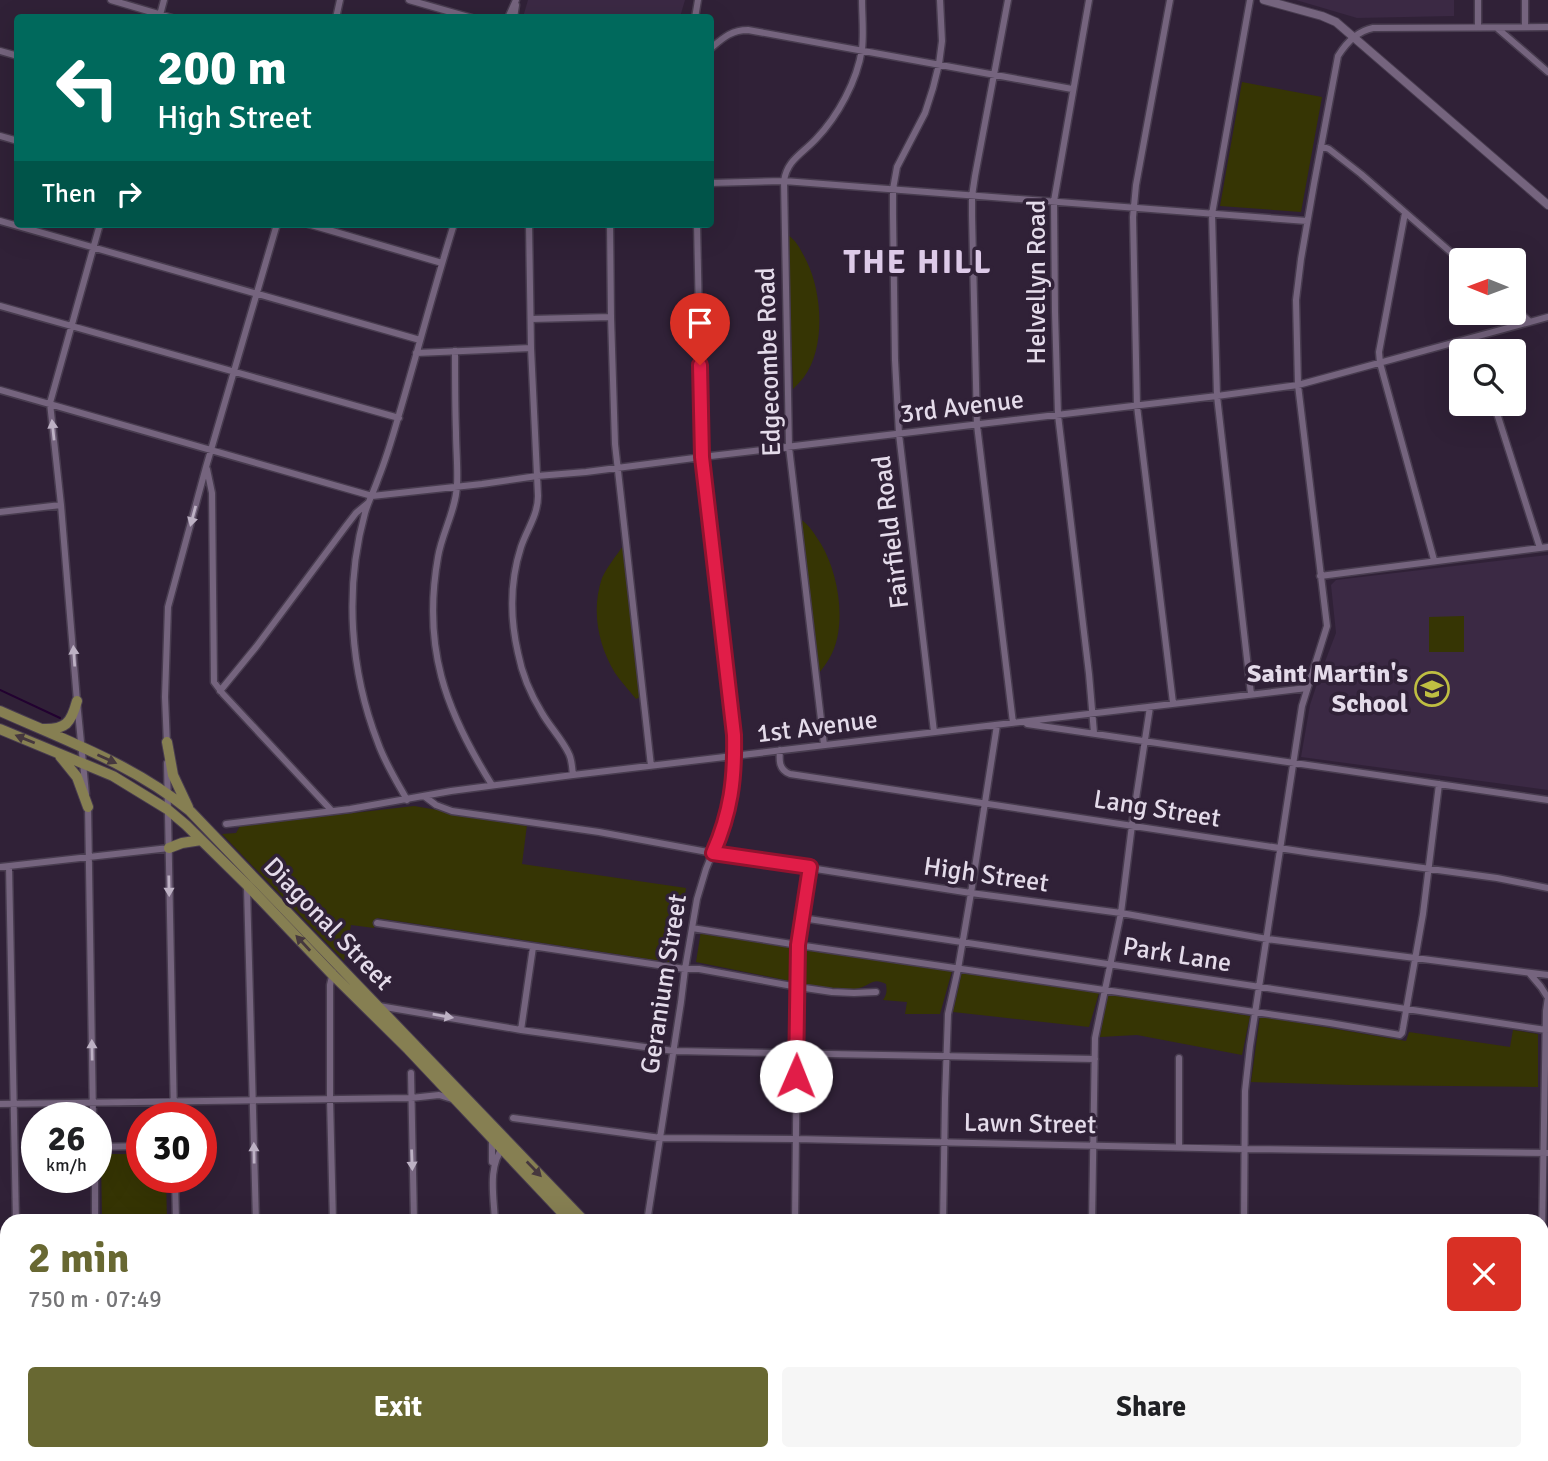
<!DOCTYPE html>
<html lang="en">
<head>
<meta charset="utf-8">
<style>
	:root { --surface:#fff; --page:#f6f6f6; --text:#202124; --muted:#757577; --accent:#686832 }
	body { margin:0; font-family:Signika,sans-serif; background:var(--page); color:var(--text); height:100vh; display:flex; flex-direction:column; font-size:26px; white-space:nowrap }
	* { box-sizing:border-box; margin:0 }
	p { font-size:23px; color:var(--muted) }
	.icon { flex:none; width:38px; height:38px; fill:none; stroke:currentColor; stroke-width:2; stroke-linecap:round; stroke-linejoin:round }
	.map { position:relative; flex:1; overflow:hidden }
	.details { position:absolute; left:0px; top:1214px; width:1549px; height:247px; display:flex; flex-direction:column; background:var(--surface); border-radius:21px 21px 0 0; box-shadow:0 7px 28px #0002 }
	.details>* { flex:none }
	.top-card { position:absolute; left:14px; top:14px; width:700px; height:214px; border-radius:7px; box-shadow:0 7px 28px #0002; background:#00695c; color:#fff; overflow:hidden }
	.needle { width:46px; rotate:271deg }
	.buttons { position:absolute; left:1449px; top:248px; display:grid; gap:14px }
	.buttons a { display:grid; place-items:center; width:77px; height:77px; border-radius:7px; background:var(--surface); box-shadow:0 7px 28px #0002; font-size:35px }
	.speed { position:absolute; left:21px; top:1102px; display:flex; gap:14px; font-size:35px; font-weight:700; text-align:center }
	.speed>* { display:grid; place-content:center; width:91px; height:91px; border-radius:50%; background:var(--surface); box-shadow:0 7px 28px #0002; line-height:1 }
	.speed small { font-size:18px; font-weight:400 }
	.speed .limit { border:10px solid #d22; background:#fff; color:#111 }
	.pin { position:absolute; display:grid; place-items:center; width:60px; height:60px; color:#fff; margin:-72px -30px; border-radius:50% 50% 50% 0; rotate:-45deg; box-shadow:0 0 7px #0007 }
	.pin .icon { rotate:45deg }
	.me { position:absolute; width:77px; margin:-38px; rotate:1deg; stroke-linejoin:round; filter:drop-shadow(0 0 5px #0008) }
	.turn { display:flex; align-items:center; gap:24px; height:147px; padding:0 28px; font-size:32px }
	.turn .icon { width:91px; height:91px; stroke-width:2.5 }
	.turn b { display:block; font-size:49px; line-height:60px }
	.then { display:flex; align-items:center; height:66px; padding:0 28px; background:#0003; gap:14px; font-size:26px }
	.round { display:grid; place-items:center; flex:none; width:74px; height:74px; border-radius:7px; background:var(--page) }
	.headline { display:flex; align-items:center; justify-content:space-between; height:119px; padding:0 28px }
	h1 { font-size:42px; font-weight:800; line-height:52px; color:var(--accent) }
	.button { display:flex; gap:14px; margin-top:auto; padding:14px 28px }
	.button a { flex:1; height:80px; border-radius:7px; background:var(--accent); color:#fff; font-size:28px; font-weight:800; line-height:80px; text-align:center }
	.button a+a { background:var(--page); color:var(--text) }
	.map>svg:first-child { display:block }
	.built { fill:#3b2944 }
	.green { fill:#363504 }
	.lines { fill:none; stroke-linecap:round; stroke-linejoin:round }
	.stream { stroke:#220130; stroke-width:2 }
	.minor-casing { stroke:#483c4f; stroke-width:9 }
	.tertiary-casing { stroke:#483c4f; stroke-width:10 }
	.secondary-casing { stroke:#483c4f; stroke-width:11 }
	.primary-casing { stroke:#483c4f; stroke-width:12 }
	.minor { stroke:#75647e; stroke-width:6 }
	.tertiary { stroke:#75647e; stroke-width:8 }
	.secondary { stroke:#7d7268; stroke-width:9 }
	.primary { stroke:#867f52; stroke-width:10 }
	.oneway { fill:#bdb1c4 }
	.oneway2 { fill:#46383e }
	.route-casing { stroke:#92132f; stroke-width:18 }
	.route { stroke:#e11d48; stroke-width:12 }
	.labels { text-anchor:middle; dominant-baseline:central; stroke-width:7; stroke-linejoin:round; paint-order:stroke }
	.street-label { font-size:26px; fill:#e4dbea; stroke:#302137 }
	.poi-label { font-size:26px; font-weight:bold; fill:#e4dbea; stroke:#302137; text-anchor:end }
	.district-label { font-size:33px; font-weight:bold; letter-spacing:2px; fill:#ddcae8; stroke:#302137 }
</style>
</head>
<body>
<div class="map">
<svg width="1548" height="1461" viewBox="0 0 1548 1461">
	<rect width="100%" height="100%" fill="#302137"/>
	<path class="built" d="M528 0H685L680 17H523Z
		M1296 0H1454V16L1357 18Z
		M1548 555V790L1301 757 1310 705 1321 672 1336 633 1331 585 1336 580Z"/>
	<path class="green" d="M1242 82 1322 97 1301 212 1220 206Z
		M788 235C797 241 802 252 807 262 822 293 826 347 804 377 801 381 797 385 793 389Z
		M800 519C810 525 815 535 821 544 839 574 848 628 829 659 826 664 823 668 819 673Z
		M623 546 640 697 636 699C629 690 621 682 615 673 598 645 591 610 602 578 607 567 616 556 623 546Z
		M1464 616V652H1429V617Z
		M414 806 527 825 522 864 686 888 675 963 377 918 374 928 351 925 344 961 222 834 236 833 240 826Z
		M701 931 790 947V981L696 962Z
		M802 948 952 971 940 1014H905L907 1002 883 1000C887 994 887 991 886 984 873 977 871 985 859 988 842 993 820 987 802 984Z
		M962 972 1099 993 1089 1027 953 1012Z
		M1108 993 1250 1016 1242 1055 1137 1035 1100 1037Z
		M1260 1016 1406 1041 1409 1032 1510 1047 1513 1030 1538 1034V1087L1350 1085 1251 1082Z
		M101 1154H142V1178H166L167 1221H102Z"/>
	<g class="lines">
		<path class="stream" d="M0 690 60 718"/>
		<g class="minor-casing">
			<path id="minor" d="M111 0 172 18
				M409 0 472 18
				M1008 0 975 176 972 196V216L977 425 1013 723
				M1089 0 1054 201 1055 312 1058 415 1089 674 1094 733
				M1170 0 1136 185 1133 217 1137 406 1173 703
				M1250 0 1212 214 1217 396 1251 694
				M1478 0V27
				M1525 0V27
				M160 15 164 0
				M336 18 340 0
				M508 18 516 0
				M514 18 516 5
				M695 18 698 0
				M1497 28 1548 72
				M710 49C723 38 731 30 748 30L1072 89
				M0 51 18 56
				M0 136 18 141
				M1321 146 1329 149 1361 174 1461 261
				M710 183 784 181 1307 221
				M1405 213 1379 352 1380 363 1434 560
				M0 221 420 340
				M308 224 442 263
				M529 224 531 348 538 496C538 515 527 529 521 547 510 581 510 618 518 653 522 674 531 695 542 713 550 727 562 739 569 754 572 760 572 768 573 775
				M610 224 611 317 615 444 651 766
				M0 306 399 418
				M1514 307 1530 322
				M531 319 611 317
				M1473 338 1477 352
				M455 351C455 378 455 405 456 432 456 449 458 468 457 485 456 510 442 533 438 557 422 647 445 710 492 785
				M416 353 531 348
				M0 390 372 496 482 484 537 476 586 472 702 457 1217 396 1298 385 1548 317
				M1494 404 1540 548
				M207 469 212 493 214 682 223 694 332 811
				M0 512 61 505
				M1320 576 1548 547
				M220 691 256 647 346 526 356 513 368 503
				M1027 724 1548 800
				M934 732 899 434 895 360 893 215V189L897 167 925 113 933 88 939 64 942 41 940 0
				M167 745 165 697 168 607 206 467 277 224
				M824 745 789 447 784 181C787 160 802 154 816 139 838 116 857 81 862 49 864 33 862 16 862 0
				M780 750C779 761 779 770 790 774L1312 853 1497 878 1548 888
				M167 763 174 1118
				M86 794 77 701 61 505 50 403 100 224
				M424 796 436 805 452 811 599 832 713 853 971 893 1121 913 1267 939 1548 975
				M407 800C397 782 385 763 378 743 350 671 344 589 365 513 368 502 374 491 378 479 386 459 392 439 398 418 417 354 434 288 454 224
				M88 805 93 1118
				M226 824 350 809 451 791 573 775 1307 688
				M9 866 16 1222
				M0 867 169 848
				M247 888 256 1222
				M802 918 1546 1030
				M377 923 685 969H699L798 987 832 992 854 993 876 992
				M692 928 798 945 1330 1023 1400 1035 1402 1033 1403 1028 1423 914 1439 784
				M333 972 330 985V1099L333 1222
				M1530 974 1541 987 1548 998
				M379 1006 521 1030 674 1051 1095 1059
				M521 1030 533 947
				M1179 1058V1147
				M411 1073 414 1222
				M0 1104 411 1098 439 1095 452 1099
				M513 1118 661 1138 795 1139 1245 1149 1548 1153
				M492 1140V1162
				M96 1147 142 1146
				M95 1178V1222
				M175 1178 176 1222
				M495 1222C494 1197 487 1166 504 1146
				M647 1222 681 1002 685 969 697 899 706 869 725 822 730 801 734 756 731 711 702 457 697 224
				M795 1222 798 945 810 867
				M943 1222 945 1099 948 1014 958 969 971 893 997 725
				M1092 1222 1095 1038 1121 913 1132 825 1150 707
				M1244 1222 1245 1091 1250 1046 1302 706 1327 626 1298 385 1296 300 1301 259 1314 184 1338 56C1346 43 1358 31 1373 28L1548 27
				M1542 1234 1546 1011 1548 997
				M1542 1239H1548
				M0 1316H7
				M1542 1420H1548
				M20 1454 21 1461
				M100 1454V1461
				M181 1454V1461
				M262 1454V1461
				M338 1454V1461
				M419 1454V1461
				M499 1454V1461
				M790 1461V1454
				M940 1461V1454
				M1090 1461V1454
				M1239 1461V1454
				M1389 1461V1454
				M1538 1461V1454"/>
		</g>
		<g class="tertiary-casing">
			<path id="tertiary" d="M1264 0 1322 16 1336 22 1548 205"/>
		</g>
		<g class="secondary-casing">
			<path id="secondary" d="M563 1461 567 1454
				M573 1461 577 1454"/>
		</g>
		<g class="primary-casing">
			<path id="primary" d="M0 711C65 740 134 765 190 811L585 1222
				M0 729 113 776 167 809 186 825 247 885 332 974 408 1049 571 1222
				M42 729C66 730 71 723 77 701
				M167 742 173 775 188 807
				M60 756 77 777 88 807
				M169 848 182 843 201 840
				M1542 1325H1548
				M1542 1333H1548"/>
		</g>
		<use href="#minor" class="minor"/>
		<use href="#tertiary" class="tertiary"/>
		<use href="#secondary" class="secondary"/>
		<use href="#primary" class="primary"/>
	</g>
	<defs><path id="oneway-solid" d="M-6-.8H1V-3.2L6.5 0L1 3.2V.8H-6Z" transform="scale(1.75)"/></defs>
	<g class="oneway">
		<use href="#oneway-solid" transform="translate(53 430) rotate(-96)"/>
		<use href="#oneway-solid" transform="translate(193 516) rotate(105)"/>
		<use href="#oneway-solid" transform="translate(74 656) rotate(-94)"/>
		<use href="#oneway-solid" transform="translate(169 886) rotate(89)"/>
		<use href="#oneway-solid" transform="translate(443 1016) rotate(10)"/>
		<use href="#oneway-solid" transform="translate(92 1050) rotate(-91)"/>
		<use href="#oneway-solid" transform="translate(254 1153) rotate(-91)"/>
		<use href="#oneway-solid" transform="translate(412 1160) rotate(88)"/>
	</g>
	<g class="oneway2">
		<use href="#oneway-solid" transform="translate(25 739) rotate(-158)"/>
		<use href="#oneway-solid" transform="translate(107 759) rotate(24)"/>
		<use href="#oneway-solid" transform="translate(303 943) rotate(-133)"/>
		<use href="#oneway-solid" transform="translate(534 1169) rotate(46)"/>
	</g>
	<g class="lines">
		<g class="route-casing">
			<path id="route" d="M700 365 702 457 734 735C735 779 731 812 713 853L810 867 798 945 796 1076"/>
		</g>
		<use href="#route" class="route"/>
	</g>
	<defs>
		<g id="school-ring" transform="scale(1.75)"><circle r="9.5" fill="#302137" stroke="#bfbe42" stroke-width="1.5"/><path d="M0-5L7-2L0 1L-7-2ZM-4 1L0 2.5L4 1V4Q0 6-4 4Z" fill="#bfbe42"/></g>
	</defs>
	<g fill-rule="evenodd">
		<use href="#school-ring" x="1432" y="689"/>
	</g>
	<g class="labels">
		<g class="street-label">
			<text transform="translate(1037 282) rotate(-90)">Helvellyn Road</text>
			<text transform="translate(769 362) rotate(-92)">Edgecombe Road</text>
			<text transform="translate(962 407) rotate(-7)">3rd Avenue</text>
			<text transform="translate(891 532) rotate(-97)">Fairfield Road</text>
			<text transform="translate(817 727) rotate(-7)">1st Avenue</text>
			<text transform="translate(1157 809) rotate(9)">Lang Street</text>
			<text transform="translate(986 875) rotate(8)">High Street</text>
			<text transform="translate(328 924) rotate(46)">Diagonal Street</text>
			<text transform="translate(1177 955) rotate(9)">Park Lane</text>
			<text transform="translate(664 984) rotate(-81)">Geranium Street</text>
			<text transform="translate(1030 1124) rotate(1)">Lawn Street</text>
		</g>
		<g class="poi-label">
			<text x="1408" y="674">Saint Martin's<tspan x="1408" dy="30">School</tspan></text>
		</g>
		<g class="district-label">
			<text x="918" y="262">THE HILL</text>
		</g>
	</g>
</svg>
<div class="buttons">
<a><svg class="needle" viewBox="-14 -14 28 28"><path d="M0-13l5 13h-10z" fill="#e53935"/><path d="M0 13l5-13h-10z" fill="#757577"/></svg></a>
<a><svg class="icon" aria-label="search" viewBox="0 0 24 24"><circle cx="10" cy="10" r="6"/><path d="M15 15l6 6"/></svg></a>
</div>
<div class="speed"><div>26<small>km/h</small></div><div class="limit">30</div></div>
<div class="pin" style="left:700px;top:365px;background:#d93025"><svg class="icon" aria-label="arrive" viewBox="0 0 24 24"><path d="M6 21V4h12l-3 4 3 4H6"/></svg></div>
<svg class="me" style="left:796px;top:1076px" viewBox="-20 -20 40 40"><circle r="19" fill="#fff"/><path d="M0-13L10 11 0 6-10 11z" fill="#e11d48"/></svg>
<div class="top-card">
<div class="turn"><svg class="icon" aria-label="left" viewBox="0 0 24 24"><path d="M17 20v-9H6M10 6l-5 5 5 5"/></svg><div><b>200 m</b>High Street</div></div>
<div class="then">Then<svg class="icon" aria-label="right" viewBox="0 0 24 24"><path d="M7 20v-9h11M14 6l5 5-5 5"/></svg></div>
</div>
<section class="details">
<div class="headline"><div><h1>2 min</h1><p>750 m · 07:49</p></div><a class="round" style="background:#d93025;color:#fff"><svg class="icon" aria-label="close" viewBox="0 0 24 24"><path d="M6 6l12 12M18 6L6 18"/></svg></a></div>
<div class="button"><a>Exit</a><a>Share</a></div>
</section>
</div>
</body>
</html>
